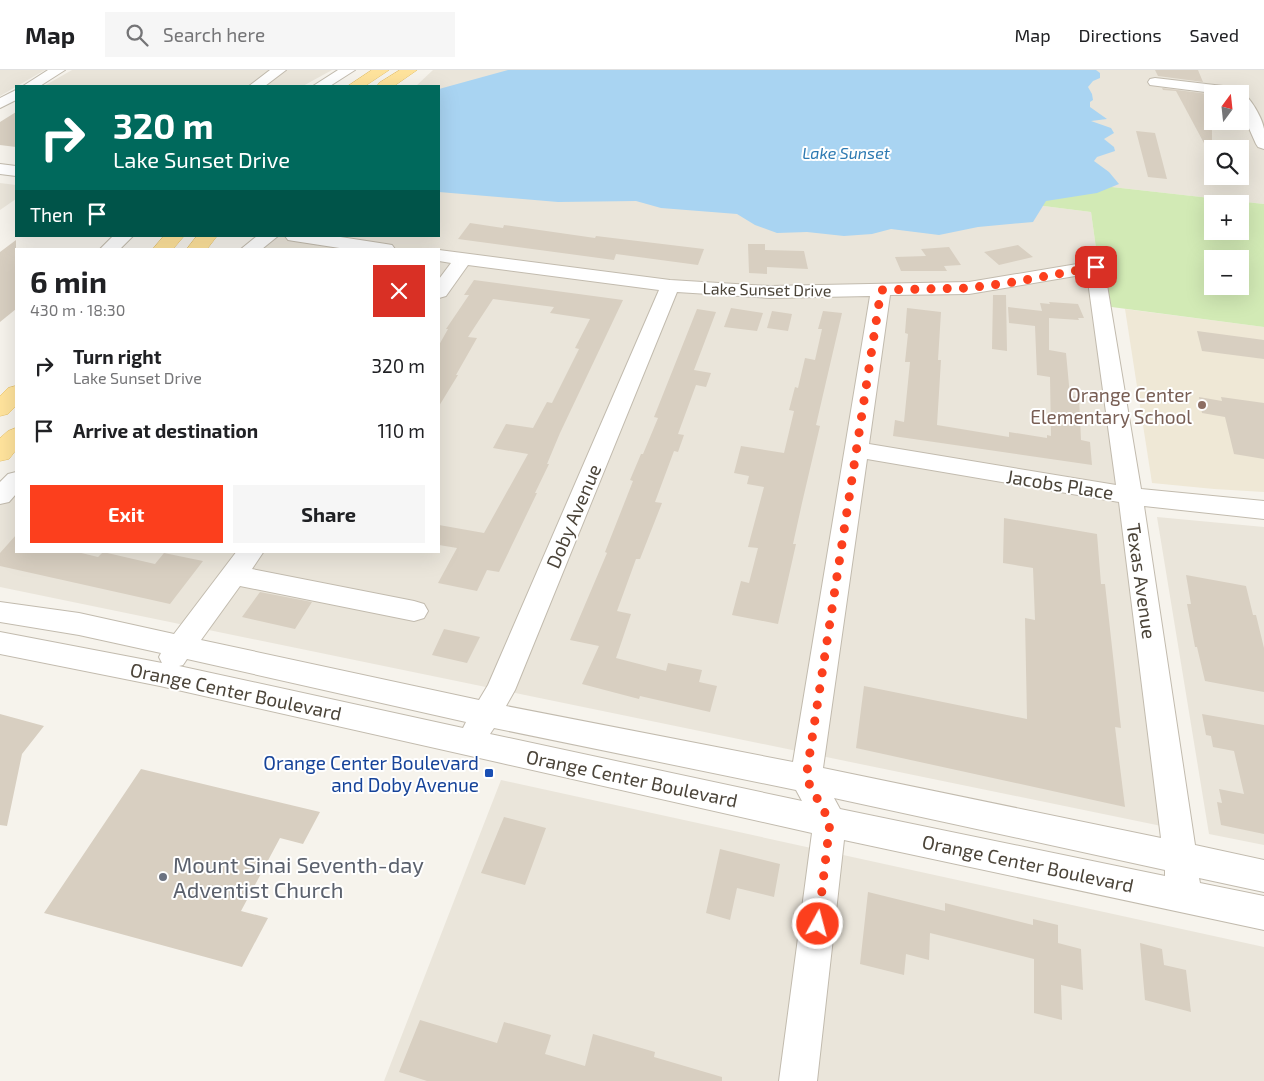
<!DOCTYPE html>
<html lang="en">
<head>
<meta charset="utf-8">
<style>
	:root { --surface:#fff; --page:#f6f6f6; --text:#202124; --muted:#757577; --line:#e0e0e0; --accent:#fc3f1d }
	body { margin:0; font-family:"Exo 2",sans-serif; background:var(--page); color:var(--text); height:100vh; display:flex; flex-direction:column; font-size:19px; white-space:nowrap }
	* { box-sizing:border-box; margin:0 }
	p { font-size:16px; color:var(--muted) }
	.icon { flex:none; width:28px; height:28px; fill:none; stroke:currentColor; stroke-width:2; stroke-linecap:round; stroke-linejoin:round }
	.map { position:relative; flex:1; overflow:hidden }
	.sheet { position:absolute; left:15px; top:178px; width:425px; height:305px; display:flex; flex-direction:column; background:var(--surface); border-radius:0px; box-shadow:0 5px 20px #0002 }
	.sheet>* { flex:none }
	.top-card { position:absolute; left:15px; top:15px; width:425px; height:152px; border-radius:0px; box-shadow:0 5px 20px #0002; background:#00695c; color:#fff; overflow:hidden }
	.needle { width:32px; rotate:15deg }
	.fabs { position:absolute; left:1204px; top:15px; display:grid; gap:10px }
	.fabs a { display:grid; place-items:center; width:45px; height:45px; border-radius:0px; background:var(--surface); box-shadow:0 5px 20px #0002; font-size:25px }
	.pin { position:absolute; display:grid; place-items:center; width:42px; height:42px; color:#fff; margin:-21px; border-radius:10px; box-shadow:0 2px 8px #0006 }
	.me { position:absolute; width:55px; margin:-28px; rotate:7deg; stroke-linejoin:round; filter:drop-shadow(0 0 4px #0008) }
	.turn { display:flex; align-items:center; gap:18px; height:105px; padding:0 15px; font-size:22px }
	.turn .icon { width:65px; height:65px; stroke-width:2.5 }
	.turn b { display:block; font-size:35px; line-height:42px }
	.then { display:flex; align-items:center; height:48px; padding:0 15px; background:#0003; gap:10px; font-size:19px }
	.round { display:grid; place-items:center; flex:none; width:52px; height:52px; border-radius:0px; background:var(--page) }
	.summary { display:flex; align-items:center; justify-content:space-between; height:85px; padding:0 15px }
	h1 { font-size:30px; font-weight:700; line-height:38px }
	.action { display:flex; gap:10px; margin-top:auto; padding:10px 15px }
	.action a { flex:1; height:58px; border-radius:0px; background:var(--accent); color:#fff; font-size:20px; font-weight:700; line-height:58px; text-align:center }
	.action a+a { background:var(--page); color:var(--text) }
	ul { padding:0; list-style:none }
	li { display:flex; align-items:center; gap:15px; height:65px; padding:0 15px }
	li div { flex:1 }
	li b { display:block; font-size:19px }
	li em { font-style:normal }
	header { display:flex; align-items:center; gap:30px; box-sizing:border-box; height:70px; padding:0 25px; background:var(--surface); border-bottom:1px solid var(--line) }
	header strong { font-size:24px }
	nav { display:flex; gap:28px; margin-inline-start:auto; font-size:18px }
	.search { width:350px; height:45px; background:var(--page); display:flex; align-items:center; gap:12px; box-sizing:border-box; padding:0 18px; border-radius:0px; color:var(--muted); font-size:19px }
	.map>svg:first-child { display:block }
	.residential { fill:#eae5da; fill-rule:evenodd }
	.education { fill:#efe8d6 }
	.green { fill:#d2eab5; fill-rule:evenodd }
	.water { fill:#a9d4f2 }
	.building { fill:#d8cfc1 }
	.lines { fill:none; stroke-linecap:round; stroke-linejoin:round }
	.minor-casing { stroke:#c2bbae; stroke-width:2 }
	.major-casing { stroke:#e6c16a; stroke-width:1 }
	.minor { fill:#fff; fill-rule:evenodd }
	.major { fill:#ffe39c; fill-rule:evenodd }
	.route { stroke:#fc3f1d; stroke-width:9; stroke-dasharray:0 16.2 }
	.education-dot { fill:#8d6e63; stroke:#fff; stroke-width:2 }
	.transit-dot { fill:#1a4fb4; stroke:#fff; stroke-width:2 }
	.worship-dot { fill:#6b7280; stroke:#fff; stroke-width:2 }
	.labels { text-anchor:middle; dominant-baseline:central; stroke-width:4; stroke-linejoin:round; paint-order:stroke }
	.far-water-label { font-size:16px; font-style:italic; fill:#2e7ab2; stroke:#fff }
	.far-street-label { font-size:16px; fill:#4b4439; stroke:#fff }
	.education-label { font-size:19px; fill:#785e54; stroke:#fff; text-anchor:end }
	.street-label { font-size:19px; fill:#4b4439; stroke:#fff }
	.transit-label { font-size:19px; fill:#164399; stroke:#fff; text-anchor:end }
	.near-worship-label { font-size:22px; fill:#5b616d; stroke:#fff; text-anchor:start }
</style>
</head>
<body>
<header>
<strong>Map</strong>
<div class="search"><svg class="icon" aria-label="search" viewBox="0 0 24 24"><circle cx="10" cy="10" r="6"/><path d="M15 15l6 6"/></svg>Search here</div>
<nav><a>Map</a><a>Directions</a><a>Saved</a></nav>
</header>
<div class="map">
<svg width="1264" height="1011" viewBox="0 0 1264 1011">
	<rect width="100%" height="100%" fill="#f6f3ec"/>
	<path class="residential" d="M0 0H45L0 26Z
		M72 0H332L303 16H44Z
		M433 0H1264V134L1049 110 997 130 1091 142 1176 759 0 517V425L16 409V481H439V179H251L264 166H439V16H416ZM1212 24H1240V51H1212ZM1212 79H1240V106H1212Z
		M0 113 16 115V129L0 140Z
		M1157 447 1264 457V775L1209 764Z
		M501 710 1264 877V1011H384Z"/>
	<path class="education" d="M1125 239 1264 257V422L1214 419 1152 413Z"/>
	<path class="green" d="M1049 110 1264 134V257L1104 236 1091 142 996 130ZM1212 134H1240V161H1212ZM1212 189H1240V216H1212Z"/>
	<path class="water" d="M508 0H1096L1100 3V8L1093 11 1088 17 1092 24 1093 30 1090 32V37L1107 49 1091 51 1111 58 1114 63 1104 69 1114 77 1115 81 1097 87 1094 91 1109 102 1119 114 1097 123 1046 131 1033 152 978 157 939 165 891 159 872 164 844 166 807 162 777 163 755 155 737 144 661 138 636 131 558 132 439 122V19Z"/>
	<path class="building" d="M1155 0H1198L1203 12 1158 6Z
		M1162 18 1208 24 1210 31H1212V88L1176 21 1163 20Z
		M16 42V77L0 75V52Z
		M1136 61 1155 63 1167 109 1148 107Z
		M470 153 503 158 504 155 595 168 596 166 704 179 698 195 616 184 614 190 458 169Z
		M16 170V239L0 252V182Z
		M748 174H765V180L804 181 808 199 767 197V204L749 203Z
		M1018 175 1033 187 999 195 984 182Z
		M949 177 961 195 944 196 947 201H901L895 187 926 186 921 179Z
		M474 210 623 230 560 363 547 394H549L535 423H537L499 502 487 500 477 521 438 513 457 478 439 475V455L484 463 528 384 493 378 506 354 533 358 547 332 552 333 579 279 575 278 590 249 550 243 554 237 493 229 468 267 477 268 456 305H458L439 336V275L448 259H446L469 225H464Z
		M993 225H1006L1007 281 992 279Z
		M1049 232 1078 234 1084 248H1078L1079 250 1049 248V280L1066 283 1070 326 1079 327 1081 370 1090 372 1092 395 893 366 895 350 904 352 910 292H905L908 264 905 263 907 238 941 242 938 290H941L937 355 1009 367V362L1047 368V365L1051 366 1050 307 1037 305 1035 256 1009 253 1008 237 1042 241 1040 233 1050 234Z
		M731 238 763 243 757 261 724 257Z
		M697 239 716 242 694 300 711 303 706 317 696 315 678 364 684 365 678 382 674 381 655 432 662 433 640 489H636L617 541 631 544 616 588 666 601 668 593 702 600 699 612 717 616 710 642 640 626 639 629 582 614 599 576 570 570 607 483 605 482 633 411 630 410 641 384H643L658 348 654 347Z
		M772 241 792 244 788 261 767 258Z
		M823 241 842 243 816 355 820 356 802 433 793 474H796L778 554 732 545 741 511 749 513 758 478 748 477 764 417 747 414 749 406 734 403 741 376 784 383 794 341 789 340 795 317 798 318 805 288 815 290 822 259H818Z
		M1197 261 1264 270V289L1202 281Z
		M1199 327 1222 331 1221 327 1264 333V389L1234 384 1225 347 1202 343Z
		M1004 448 1097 464 1101 514H1105L1121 658 1115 657 1125 737 856 678 864 616 1027 649 1025 548 1035 550 1033 498 1003 493Z
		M16 465V481H73L98 487 103 482 155 494 164 483 203 491 170 534 0 496V483Z
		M1186 505 1246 516 1253 545H1256L1264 578V622L1205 611 1197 577H1195L1187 534H1191Z
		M260 522 312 532 295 559 242 547Z
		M444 559 480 567 467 593 432 585Z
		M0 644 44 656 22 684 7 756 0 755Z
		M1202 644 1264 655V764L1221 755 1217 732 1222 733 1219 719 1244 724 1234 681 1213 677 1211 666 1206 665Z
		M141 699 320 742 303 774 280 768 241 841 268 848 242 897 44 843Z
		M504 747 546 758 525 815 481 803Z
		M720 779 780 794 774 827 737 818 730 850 706 843Z
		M868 822 945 841V833L1033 855V849L1058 855V873L1081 879 1083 920 1061 915 1062 950 1034 943V889L930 863 929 890 906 884 904 905 860 894Z
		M1140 873 1162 879 1164 895 1186 900 1191 942 1145 930Z
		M420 950 497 973 504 952 551 965 545 984 585 996 593 964 655 982 654 987 722 1007V1011H427L399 1002Z"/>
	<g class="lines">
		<g class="minor-casing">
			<path id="minor" d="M48 0H65L40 16H23Z
				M270 0H286L265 16H249Z
				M338 0H355L330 16H313Z
				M1155 8 1240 18 1242 21 1241 23C1250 25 1263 50 1264 59 1264 65 1264 72 1264 79L1258 77 1256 74 1240 38V24H1221L1150 15 1148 12 1150 9Z
				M16 20V30L0 38V28Z
				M0 94 16 96V106L0 104Z
				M113 166H133L120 179H100Z
				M257 166H278L262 179H241Z
				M285 166H334L386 174 392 175 395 179H346L294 171 288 170Z
				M439 180 670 210 770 216 969 212 1095 191 1102 193 1104 197 1141 419 1264 431V449L1144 436 1195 775 1264 790V822L1199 808 1200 813 1264 826V860L844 770 817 1011H779L812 763 160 616 0 584V562L162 593 159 587 161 583 79 565 0 552V532L79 543 174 564 237 481H264L252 499 414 531 424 534 428 541 424 548 414 551 240 516 201 570 479 630 488 615 659 220 468 195 446 226 439 228V209L451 193 439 191ZM1087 204 1116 415 869 374 890 225 969 224ZM677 222 770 228 870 226 793 692 506 636 515 620ZM867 389 1119 432 1161 768 823 698ZM187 589 466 652 463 658 179 596 183 595ZM494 658 796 720 802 731 490 664ZM834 728 1165 800V806L840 739Z
				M16 402V424L9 432 0 434V412L8 404Z"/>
		</g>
		<g class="major-casing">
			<path id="major" d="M372 0H389L365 16H348Z
				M400 0H417L394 16H377L379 13Z
				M164 166H184L173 179H153Z
				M197 166H217L207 179H187Z
				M16 316V336L8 344 0 346V326L8 318Z
				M16 358V380L9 389 0 391V368L8 361Z"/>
		</g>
		<use href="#minor" class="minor"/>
		<use href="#major" class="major"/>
	</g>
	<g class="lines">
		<path class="route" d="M818 854 830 752 806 708 881 220 969 218 1014 212 1096 197"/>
	</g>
	<circle class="education-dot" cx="1202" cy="335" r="5"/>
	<rect class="transit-dot" x="484" y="698" width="10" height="10" rx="2.5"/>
	<circle class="worship-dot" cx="163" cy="807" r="5"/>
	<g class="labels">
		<g class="far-water-label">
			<text x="846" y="82">Lake Sunset</text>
		</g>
		<g class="far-street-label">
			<text transform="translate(767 219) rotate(1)">Lake Sunset Drive</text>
		</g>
		<g class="education-label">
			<text x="1192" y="324">Orange Center<tspan x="1192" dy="22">Elementary School</tspan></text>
		</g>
		<g class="street-label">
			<text transform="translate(1060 414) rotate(9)">Jacobs Place</text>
			<text transform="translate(573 446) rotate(-67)">Doby Avenue</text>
			<text transform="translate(1142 511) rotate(82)">Texas Avenue</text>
			<text transform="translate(236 621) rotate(12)">Orange Center Boulevard</text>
			<text transform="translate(632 708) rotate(12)">Orange Center Boulevard</text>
			<text transform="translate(1028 793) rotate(12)">Orange Center Boulevard</text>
		</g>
		<g class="transit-label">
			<text x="479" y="692">Orange Center Boulevard<tspan x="479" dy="22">and Doby Avenue</tspan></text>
		</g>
		<g class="near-worship-label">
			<text x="173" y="794">Mount Sinai Seventh-day<tspan x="173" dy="25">Adventist Church</tspan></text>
		</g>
	</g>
</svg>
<div class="fabs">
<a><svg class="needle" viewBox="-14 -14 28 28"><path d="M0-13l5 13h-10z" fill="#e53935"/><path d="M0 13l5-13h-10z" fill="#757577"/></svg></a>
<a><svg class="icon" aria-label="search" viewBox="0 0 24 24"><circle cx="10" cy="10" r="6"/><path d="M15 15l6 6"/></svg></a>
<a>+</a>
<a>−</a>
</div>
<div class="pin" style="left:1096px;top:197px;background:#d93025"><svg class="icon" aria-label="arrive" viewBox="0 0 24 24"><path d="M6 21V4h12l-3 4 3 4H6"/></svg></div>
<svg class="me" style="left:818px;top:854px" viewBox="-20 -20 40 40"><circle r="17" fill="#fc3f1d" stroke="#fff" stroke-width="3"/><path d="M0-11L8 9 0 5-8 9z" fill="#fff"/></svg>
<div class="top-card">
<div class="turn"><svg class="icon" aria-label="right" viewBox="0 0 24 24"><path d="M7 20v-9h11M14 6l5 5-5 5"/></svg><div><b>320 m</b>Lake Sunset Drive</div></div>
<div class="then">Then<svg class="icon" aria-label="arrive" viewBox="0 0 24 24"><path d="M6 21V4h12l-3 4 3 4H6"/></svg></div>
</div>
<section class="sheet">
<div class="summary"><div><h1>6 min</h1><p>430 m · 18:30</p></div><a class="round" style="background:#d93025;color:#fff"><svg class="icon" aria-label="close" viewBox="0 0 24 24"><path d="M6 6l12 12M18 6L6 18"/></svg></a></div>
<ul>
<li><svg class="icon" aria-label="right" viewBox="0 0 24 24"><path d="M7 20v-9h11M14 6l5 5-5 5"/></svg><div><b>Turn right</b><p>Lake Sunset Drive</p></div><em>320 m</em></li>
<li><svg class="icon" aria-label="arrive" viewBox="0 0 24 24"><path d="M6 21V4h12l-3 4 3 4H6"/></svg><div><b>Arrive at destination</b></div><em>110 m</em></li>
</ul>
<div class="action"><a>Exit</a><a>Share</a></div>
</section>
</div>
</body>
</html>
